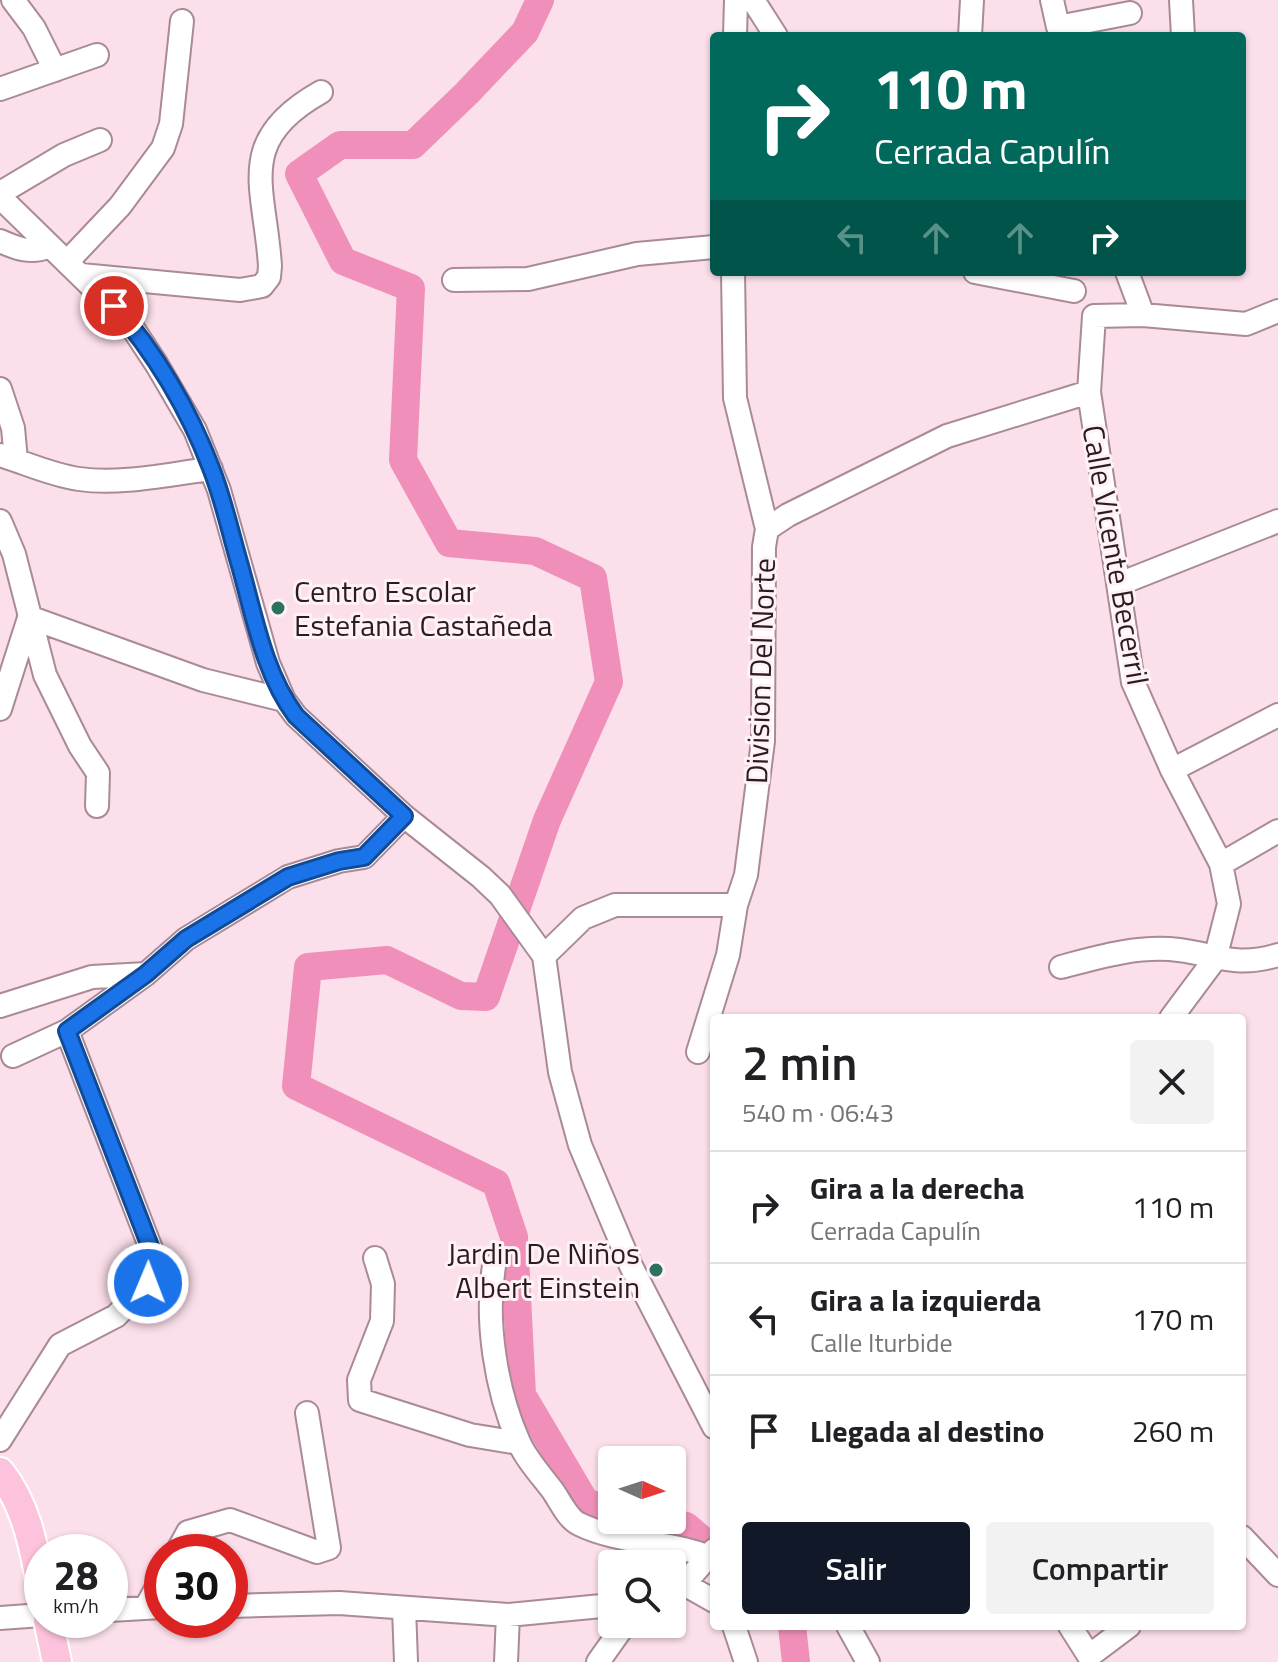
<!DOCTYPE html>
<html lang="es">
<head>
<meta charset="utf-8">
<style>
	:root { --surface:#fff; --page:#f2f2f2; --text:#202124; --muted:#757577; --line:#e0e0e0; --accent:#111827 }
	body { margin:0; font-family:"Titillium Web",sans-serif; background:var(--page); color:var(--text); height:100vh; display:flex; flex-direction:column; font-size:30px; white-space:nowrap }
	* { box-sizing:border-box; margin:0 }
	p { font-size:26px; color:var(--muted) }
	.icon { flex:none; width:44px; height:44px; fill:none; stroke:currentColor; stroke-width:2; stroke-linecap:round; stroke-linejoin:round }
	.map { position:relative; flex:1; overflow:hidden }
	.drawer { position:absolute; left:710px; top:1014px; width:536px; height:616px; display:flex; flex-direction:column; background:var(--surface); border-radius:8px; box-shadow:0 2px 6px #0004 }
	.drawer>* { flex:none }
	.top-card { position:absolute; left:710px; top:32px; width:536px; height:244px; border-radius:8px; box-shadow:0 2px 6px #0004; background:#00695c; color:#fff; overflow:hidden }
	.needle { width:52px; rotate:93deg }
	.tools { position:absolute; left:598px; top:1446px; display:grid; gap:16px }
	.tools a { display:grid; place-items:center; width:88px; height:88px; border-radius:8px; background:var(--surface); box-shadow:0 2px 6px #0004; font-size:40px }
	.speed { position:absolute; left:24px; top:1534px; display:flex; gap:16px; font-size:40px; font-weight:700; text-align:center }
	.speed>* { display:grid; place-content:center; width:104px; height:104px; border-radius:50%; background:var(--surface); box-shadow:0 2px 6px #0004; line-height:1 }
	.speed small { font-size:20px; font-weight:400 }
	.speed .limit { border:12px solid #d22; background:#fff; color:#111 }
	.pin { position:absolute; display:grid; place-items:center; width:68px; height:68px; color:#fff; margin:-34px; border:4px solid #fff; border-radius:50%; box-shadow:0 2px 8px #0007 }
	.me { position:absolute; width:88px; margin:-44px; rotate:1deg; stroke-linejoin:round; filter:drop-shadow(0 0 6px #0008) }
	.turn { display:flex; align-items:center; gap:28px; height:168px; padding:0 32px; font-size:36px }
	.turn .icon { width:104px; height:104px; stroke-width:2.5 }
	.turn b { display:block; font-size:56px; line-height:68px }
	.lanes { display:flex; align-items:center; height:76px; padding:0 32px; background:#0003; justify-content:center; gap:40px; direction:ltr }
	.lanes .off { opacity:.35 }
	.round { display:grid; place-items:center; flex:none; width:84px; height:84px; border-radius:8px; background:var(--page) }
	.headline { display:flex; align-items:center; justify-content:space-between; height:136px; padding:0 32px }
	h1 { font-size:48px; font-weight:600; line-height:60px }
	.cta { display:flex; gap:16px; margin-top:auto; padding:16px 32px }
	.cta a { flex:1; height:92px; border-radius:8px; background:var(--accent); color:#fff; font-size:32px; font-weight:600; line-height:92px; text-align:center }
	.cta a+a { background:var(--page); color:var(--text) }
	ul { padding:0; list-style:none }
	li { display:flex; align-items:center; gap:24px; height:112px; padding:0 32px; border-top:2px solid var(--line) }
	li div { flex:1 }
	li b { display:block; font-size:30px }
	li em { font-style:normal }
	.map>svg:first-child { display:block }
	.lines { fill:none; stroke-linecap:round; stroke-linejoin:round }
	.river { stroke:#f08fb9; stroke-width:28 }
	.minor-casing { stroke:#a98a96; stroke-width:26 }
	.major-casing { stroke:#fff; stroke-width:32 }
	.minor { stroke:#fff; stroke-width:22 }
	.major { stroke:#fec3dc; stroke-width:28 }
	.route-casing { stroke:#114b97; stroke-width:20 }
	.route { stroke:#1a73e8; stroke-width:14 }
	.poi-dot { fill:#2f7161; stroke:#fff1f6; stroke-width:3 }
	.labels { text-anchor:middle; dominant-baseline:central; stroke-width:6; stroke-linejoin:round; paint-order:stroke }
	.street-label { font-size:30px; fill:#291d22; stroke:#fff1f6 }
	.poi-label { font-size:30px; fill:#291d22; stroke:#fff1f6; text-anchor:start }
</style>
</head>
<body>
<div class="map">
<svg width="1278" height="1662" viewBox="0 0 1278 1662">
	<rect width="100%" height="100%" fill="#fbdfea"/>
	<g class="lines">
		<path class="river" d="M540 0 525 32 467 93 413 145H340L299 174 343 261 411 288 403 460 449 543 535 551 593 578 609 682 547 820 486 997 461 996 387 960 308 967 296 1086 496 1183 514 1237 522 1395 586 1503 612 1509
			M660 1520 686 1526 713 1549
			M792 1626 796 1662"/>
		<g class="minor-casing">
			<path id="minor" d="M13 0 34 28 55 70
				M753 0 776 36
				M1052 0 1058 27 1130 13
				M1181 0 1183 36
				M735 36 736 0
				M970 36 972 0
				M0 89 97 55
				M0 193 64 155 100 140
				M0 197 130 324 157 365 195 430 219 490 268 663 284 700 296 716 404 816 481 877 500 895 544 956
				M0 241C18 249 31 254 50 246
				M67 262 120 206 163 148 171 124 182 21
				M975 272 1074 291
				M1127 272 1143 315
				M81 275 240 290 262 286 269 277 270 266C265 186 234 141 321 92
				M454 280 528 279 637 254 714 247
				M1094 316 1089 392 1133 682 1172 770 1221 864 1229 904 1215 959 1171 1018
				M1094 316 1143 315 1246 324 1278 311
				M0 389 13 428 16 460
				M0 455C26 463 51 475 79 479 122 485 168 474 211 469
				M0 521 14 554 45 675 80 746 98 773 97 806
				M767 529 788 515 947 436 1089 392
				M1119 584 1278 521
				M29 617 203 680 284 700
				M0 709 29 618
				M1172 770 1278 715
				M1221 864 1278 831
				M544 956 560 1072 580 1145 631 1266 714 1427
				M544 956 583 918 615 905H736
				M1061 967C1098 957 1139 945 1179 950 1218 955 1236 968 1278 955
				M0 1006 92 977 146 974
				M698 1052 728 955 736 905 746 875 763 741 764 547 767 529 735 398 733 272
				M13 1056 67 1031 146 974 186 939 288 877 339 861 364 857 404 816
				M375 1258 383 1284 382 1321 359 1380 360 1400 470 1435 519 1443
				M494 1266C485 1321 496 1390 518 1440 525 1458 541 1475 553 1491 560 1501 568 1519 579 1524 620 1544 667 1540 709 1557
				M0 1440 60 1345 116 1316 148 1283 153 1254 67 1031
				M1242 1537 1278 1575
				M177 1552 188 1532 230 1520 317 1552 329 1548 307 1413
				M684 1584 714 1601
				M672 1589 684 1584 714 1550
				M230 1606 339 1603 508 1615 612 1605
				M146 1607 162 1578
				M404 1608 406 1662
				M110 1610 162 1607
				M0 1618 42 1615
				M734 1626 746 1662
				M848 1626 868 1662
				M1070 1626 1089 1656 1129 1626
				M506 1662 508 1615
				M598 1662 625 1624"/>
		</g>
		<g class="major-casing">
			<path id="major" d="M0 1472C27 1506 34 1548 42 1590
				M48 1620 57 1662"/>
		</g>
		<use href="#minor" class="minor"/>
		<use href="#major" class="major"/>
	</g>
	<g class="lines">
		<g class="route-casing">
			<path id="route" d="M114 306C155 352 189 410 211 468 223 498 230 531 239 562 254 614 263 672 296 716L404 816 364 857 339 861 288 877 186 939 146 974 67 1031 153 1254 148 1283"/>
		</g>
		<use href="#route" class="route"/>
	</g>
	<g class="poi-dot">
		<circle cx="278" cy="608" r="8"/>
		<circle cx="656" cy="1270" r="8"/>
	</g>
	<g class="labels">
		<g class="street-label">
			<text transform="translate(1116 555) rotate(80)">Calle Vicente Becerril</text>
			<text transform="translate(760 671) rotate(-88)">Division Del Norte</text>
		</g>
		<g class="poi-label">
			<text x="294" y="591">Centro Escolar<tspan x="294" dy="34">Estefania Castañeda</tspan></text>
			<text x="640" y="1253" text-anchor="end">Jardin De Niños<tspan x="640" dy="34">Albert Einstein</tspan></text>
		</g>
	</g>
</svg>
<div class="tools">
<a><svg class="needle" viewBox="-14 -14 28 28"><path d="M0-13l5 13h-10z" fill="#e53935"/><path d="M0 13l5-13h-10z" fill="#757577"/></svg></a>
<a><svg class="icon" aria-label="search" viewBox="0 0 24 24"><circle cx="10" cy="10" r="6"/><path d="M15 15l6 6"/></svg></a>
</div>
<div class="speed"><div>28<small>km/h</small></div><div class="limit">30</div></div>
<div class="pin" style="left:114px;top:306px;background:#d93025"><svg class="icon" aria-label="arrive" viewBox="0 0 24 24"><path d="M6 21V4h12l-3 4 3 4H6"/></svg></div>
<svg class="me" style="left:148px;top:1283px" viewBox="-20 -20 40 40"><circle r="17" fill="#1a73e8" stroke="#fff" stroke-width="3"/><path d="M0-11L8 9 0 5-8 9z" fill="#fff"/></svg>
<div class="top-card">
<div class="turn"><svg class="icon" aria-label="right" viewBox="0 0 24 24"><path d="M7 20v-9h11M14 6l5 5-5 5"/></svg><div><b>110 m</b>Cerrada Capulín</div></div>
<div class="lanes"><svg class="icon off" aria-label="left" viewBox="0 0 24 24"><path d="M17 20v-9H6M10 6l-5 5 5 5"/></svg><svg class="icon off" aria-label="ahead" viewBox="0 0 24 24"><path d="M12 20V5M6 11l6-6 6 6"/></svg><svg class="icon off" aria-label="ahead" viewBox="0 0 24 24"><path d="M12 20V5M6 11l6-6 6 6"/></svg><svg class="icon" aria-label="right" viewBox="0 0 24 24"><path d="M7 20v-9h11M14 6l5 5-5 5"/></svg></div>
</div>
<section class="drawer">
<div class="headline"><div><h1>2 min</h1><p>540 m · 06:43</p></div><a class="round"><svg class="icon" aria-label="close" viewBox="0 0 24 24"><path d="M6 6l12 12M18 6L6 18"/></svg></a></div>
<ul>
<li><svg class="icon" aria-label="right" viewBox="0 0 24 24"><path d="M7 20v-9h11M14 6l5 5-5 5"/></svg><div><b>Gira a la derecha</b><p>Cerrada Capulín</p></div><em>110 m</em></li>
<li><svg class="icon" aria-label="left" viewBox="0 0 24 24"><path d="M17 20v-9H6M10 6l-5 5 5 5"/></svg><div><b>Gira a la izquierda</b><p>Calle Iturbide</p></div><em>170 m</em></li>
<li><svg class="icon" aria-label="arrive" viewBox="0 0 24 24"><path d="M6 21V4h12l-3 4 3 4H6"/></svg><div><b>Llegada al destino</b></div><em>260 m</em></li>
</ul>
<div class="cta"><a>Salir</a><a>Compartir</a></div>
</section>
</div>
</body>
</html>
